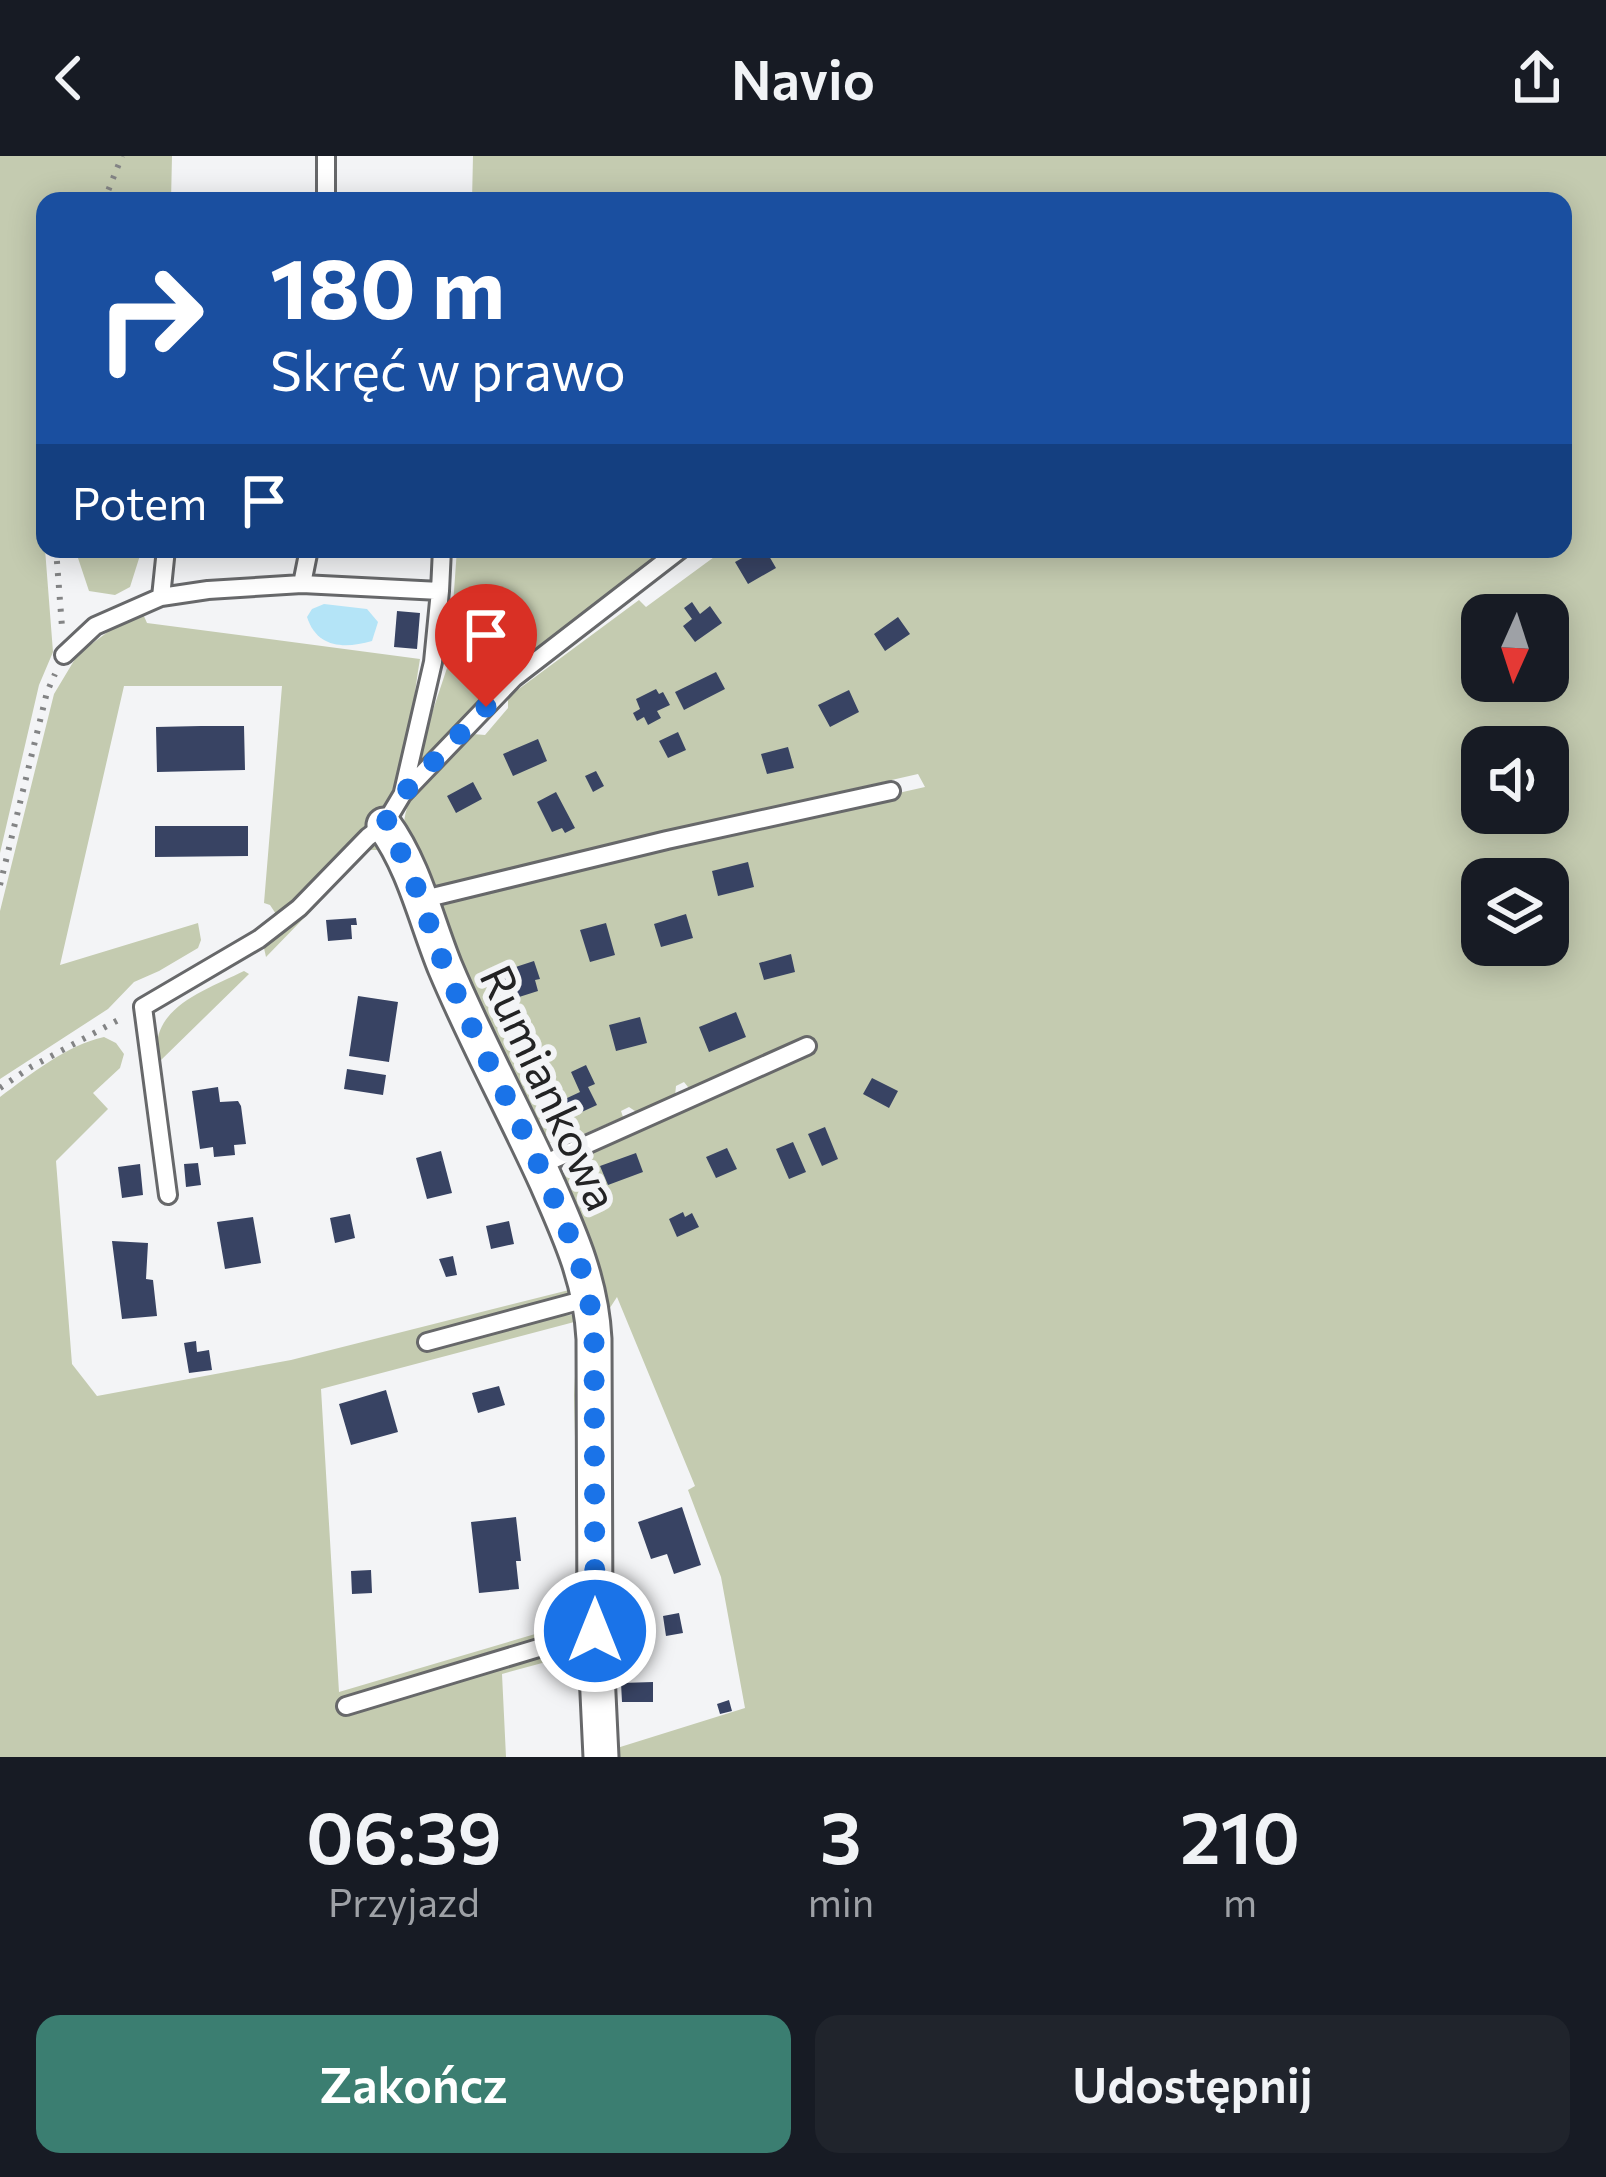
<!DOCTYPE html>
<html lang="pl">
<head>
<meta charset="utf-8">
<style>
	:root { --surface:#171b24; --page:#20242c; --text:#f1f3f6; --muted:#9ea1a6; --accent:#3b7e71 }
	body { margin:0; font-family:Commissioner,sans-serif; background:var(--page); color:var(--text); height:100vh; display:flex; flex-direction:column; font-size:45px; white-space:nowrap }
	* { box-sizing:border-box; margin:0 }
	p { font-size:39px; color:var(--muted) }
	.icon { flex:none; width:66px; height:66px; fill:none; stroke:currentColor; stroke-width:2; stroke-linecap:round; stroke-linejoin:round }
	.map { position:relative; height:1601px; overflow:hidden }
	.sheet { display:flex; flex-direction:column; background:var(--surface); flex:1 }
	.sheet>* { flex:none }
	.banner { position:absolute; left:36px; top:36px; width:1536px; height:366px; border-radius:24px; box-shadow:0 6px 30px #0003; background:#1a4fa0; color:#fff; overflow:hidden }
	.needle { width:78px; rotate:183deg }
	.buttons { position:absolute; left:1461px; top:438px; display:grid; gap:24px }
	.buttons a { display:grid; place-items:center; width:108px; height:108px; border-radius:24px; background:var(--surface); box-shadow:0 6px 30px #0003; font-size:60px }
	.pin { position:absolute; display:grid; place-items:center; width:102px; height:102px; color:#fff; margin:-123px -51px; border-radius:50% 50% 50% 0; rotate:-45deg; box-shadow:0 0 12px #0007 }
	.pin .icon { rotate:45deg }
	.me { position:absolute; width:132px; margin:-66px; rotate:0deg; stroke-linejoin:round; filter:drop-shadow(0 0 9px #0008) }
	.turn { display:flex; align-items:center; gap:42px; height:252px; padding:0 36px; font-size:54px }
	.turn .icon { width:156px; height:156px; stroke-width:2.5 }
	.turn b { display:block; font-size:84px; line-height:102px }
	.then { display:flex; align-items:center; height:114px; padding:0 36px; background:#0003; gap:24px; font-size:45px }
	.eta { display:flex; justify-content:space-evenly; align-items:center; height:204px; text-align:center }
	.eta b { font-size:72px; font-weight:600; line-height:84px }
	.button { display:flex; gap:24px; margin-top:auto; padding:24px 36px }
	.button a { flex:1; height:138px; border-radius:24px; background:var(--accent); color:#fff; font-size:48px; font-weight:600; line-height:138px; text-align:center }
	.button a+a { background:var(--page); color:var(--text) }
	header { display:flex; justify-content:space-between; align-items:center; height:156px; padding:0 36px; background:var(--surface); font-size:54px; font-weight:600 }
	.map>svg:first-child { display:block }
	.green { fill:#c4cbb0; fill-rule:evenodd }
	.water { fill:#b4e4f7 }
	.building { fill:#384363 }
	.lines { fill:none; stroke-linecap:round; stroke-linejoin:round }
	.service-casing { stroke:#67686a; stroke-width:22 }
	.minor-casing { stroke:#67686a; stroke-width:39 }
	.path { stroke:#838485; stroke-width:6; stroke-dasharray:3 9; stroke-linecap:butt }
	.service { stroke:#fff; stroke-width:16 }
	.minor { stroke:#fff; stroke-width:33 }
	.route { stroke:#1a73e8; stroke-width:21; stroke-dasharray:0 37.8 }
	.labels { text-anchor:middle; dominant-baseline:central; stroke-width:12; stroke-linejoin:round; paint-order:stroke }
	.street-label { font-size:45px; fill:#232324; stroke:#f3f4f6 }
</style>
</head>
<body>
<header><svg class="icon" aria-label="back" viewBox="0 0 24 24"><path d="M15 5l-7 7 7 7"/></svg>Navio<svg class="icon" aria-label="share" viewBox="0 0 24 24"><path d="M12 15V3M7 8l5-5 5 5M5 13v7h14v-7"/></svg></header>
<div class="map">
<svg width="1606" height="1601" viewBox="0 0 1606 1601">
	<rect width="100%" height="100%" fill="#f3f4f6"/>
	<path class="green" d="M0 0H172L171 45H45V393L53 496 39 529 0 697Z
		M473 0H1606V1601H611L617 1592 745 1552 721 1421 688 1334 695 1330 617 1141 604 1161 561 1023 569 1006 812 894 806 881 698 932 688 931 684 926 676 930 675 940 638 957 629 951 621 955 623 961 563 987 540 986 456 819 440 753 445 746 626 699 633 701 765 672V667L925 631 918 618 554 701 436 731 429 729C414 699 394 678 410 645L473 578 485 579 508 552V541L639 444 646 451 725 393H1563V45H472ZM1482 459H1548V525H1482ZM1482 591H1548V657H1482ZM1482 723H1548V789H1482Z
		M75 393H142L130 431 115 439 89 435Z
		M457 393H665L503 524 421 607 416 605 449 506Z
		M143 458 147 467 420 503C412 549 410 601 389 643 377 665 354 681 337 699 318 721 302 744 278 761L270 749 264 747 282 530H124L60 809 198 767 201 784 198 792 159 815 134 826 108 853 0 923V755L54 538 78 498 109 475Z
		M372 688 383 689 488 934 416 780 385 694H370L266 801 264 792 302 759Z
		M244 815 249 818 159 906C145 853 206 834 244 815Z
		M104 881 116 887 124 898 120 912 93 937 108 953 56 1005 72 1208 97 1240 291 1204 573 1133 562 1107 571 1106 579 1123 577 1134 554 1144 558 1160 584 1158 586 1164 585 1388 583 1400 578 1406 574 1239 578 1165 321 1233 339 1536 576 1466 578 1424 584 1448 592 1601H587L579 1497 502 1518 506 1601H0V941C31 918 67 889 104 881Z"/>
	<path class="water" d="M324 448 367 453 378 466 372 485C344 493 317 492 307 461L312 453Z"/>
	<path class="building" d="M759 393H765L776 412 748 428 735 406Z
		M692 446 700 458 710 450 722 467 695 486 683 470 692 463 684 452Z
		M397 455 420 457 417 493 394 491Z
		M898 461 910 478 885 495 874 478Z
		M716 516 725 533 684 554 675 536Z
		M656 533 659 538 663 536 670 549 657 555 661 562 648 569 644 561 637 565 633 557 640 553 636 543Z
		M849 534 859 556 830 571 818 549Z
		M201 570H244L245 614 157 616 156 571Z
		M678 576 686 594 668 602 659 585Z
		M538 583 547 605 513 620 503 598Z
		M788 591 794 612 767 618 761 598Z
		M596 615 604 630 593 636 585 620Z
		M473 626 482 643 456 657 447 640Z
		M556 636 575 672 565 677 562 672 552 676 537 646Z
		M155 670H248V700L155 701Z
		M748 706 754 731 718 740 712 715Z
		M686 758 693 782 661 791 654 768Z
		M356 762 357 769H351L352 783 328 785 326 764Z
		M606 767 615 799 590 806 580 774Z
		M791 798 795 816 764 824 759 807Z
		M534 805 540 823 535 824 538 835 506 845 497 817Z
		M358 840 398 846 389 906 349 900Z
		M736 856 746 881 709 896 699 871Z
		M640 861 647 887 616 895 609 869Z
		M586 909 595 928 588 931 597 949 573 960 565 943 580 936 571 916Z
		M347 913 386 919 383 939 344 933Z
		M539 920 547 939 534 945 525 926Z
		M872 922 898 935 889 952 863 938Z
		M218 931 220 946 238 945 241 950 246 988 234 989 235 999 214 1001 213 991 200 993 192 935Z
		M825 971 838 1003 822 1010 808 978Z
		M793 986 806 1016 789 1023 776 993Z
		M727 992 737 1013 716 1022 706 1001Z
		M441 995 452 1037 427 1043 416 1002Z
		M636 997 643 1016 608 1029 600 1010Z
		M198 1007 201 1029 186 1031 184 1008Z
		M140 1008 143 1039 122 1042 118 1011Z
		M683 1056 685 1061 692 1057 699 1071 677 1081 669 1063Z
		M350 1058 355 1082 335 1087 330 1062Z
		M253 1061 261 1107 225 1113 217 1066Z
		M509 1065 514 1088 491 1093 486 1070Z
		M112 1085 148 1087 146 1123 153 1124 157 1160 122 1163Z
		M453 1100 457 1119 446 1121 439 1103Z
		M196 1185 197 1196 209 1194 212 1214 189 1217 184 1187Z
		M499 1230 505 1249 478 1257 472 1237Z
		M386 1234 398 1276 351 1289 339 1248Z
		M682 1351 701 1409 674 1418 667 1398 651 1403 638 1366Z
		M516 1361 521 1405H516L519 1433 479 1437 471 1366Z
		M371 1414 372 1437 352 1438 351 1415Z
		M679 1457 683 1477 666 1480 663 1460Z
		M653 1526V1546H622L621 1527Z
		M729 1544 732 1555 720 1558 717 1548Z"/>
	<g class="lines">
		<g class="service-casing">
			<path id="service" d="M326 45V0
				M302 428 309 393
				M440 435 442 393
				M161 441 166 393
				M64 499 95 470 161 441 208 434 302 428 440 435 433 506 403 636
				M420 744 667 684 891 635
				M539 1010 807 890
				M168 1039 143 851 259 783 299 752 368 681 384 669 402 639 514 522 681 393
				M427 1186 590 1142
				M346 1550 595 1475"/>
		</g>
		<g class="minor-casing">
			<path id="minor" d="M384 669C414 710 426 764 445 811 476 885 514 954 547 1027 570 1079 591 1125 594 1183L595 1475 601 1601"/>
		</g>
		<path class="path" d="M104 45 122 0
			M56 393 62 471
			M0 729 47 536 55 518
			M0 932 31 911 122 862"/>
		<use href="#service" class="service"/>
		<use href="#minor" class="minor"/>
	</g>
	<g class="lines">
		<path class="route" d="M486 551 402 639 384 669C414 711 426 764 445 811 475 885 515 954 547 1027 570 1079 591 1126 594 1183L595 1475"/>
	</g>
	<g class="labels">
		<g class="street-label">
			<text transform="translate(551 931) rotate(65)">Rumiankowa</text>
		</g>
	</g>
</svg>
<div class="buttons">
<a><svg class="needle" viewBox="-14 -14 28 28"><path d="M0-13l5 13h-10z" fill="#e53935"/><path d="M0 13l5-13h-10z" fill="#9ea1a6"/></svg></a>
<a><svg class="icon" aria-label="sound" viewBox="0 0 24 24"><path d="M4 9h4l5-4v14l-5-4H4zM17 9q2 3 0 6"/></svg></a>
<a><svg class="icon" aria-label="layers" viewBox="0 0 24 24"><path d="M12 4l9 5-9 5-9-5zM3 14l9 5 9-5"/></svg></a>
</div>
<div class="pin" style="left:486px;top:551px;background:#d93025"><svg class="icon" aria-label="arrive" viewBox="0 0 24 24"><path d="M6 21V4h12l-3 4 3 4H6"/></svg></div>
<svg class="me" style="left:595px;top:1475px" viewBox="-20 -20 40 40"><circle r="17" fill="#1a73e8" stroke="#fff" stroke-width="3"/><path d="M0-11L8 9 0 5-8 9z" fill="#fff"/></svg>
<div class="banner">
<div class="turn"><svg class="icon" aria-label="right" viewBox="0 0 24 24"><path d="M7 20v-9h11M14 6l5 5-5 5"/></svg><div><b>180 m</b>Skręć w prawo</div></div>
<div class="then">Potem<svg class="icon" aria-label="arrive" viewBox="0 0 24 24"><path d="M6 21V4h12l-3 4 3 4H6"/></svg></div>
</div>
</div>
<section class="sheet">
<div class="eta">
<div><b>06:39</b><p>Przyjazd</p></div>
<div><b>3</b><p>min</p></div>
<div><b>210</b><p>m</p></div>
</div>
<div class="button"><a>Zakończ</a><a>Udostępnij</a></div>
</section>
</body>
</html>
